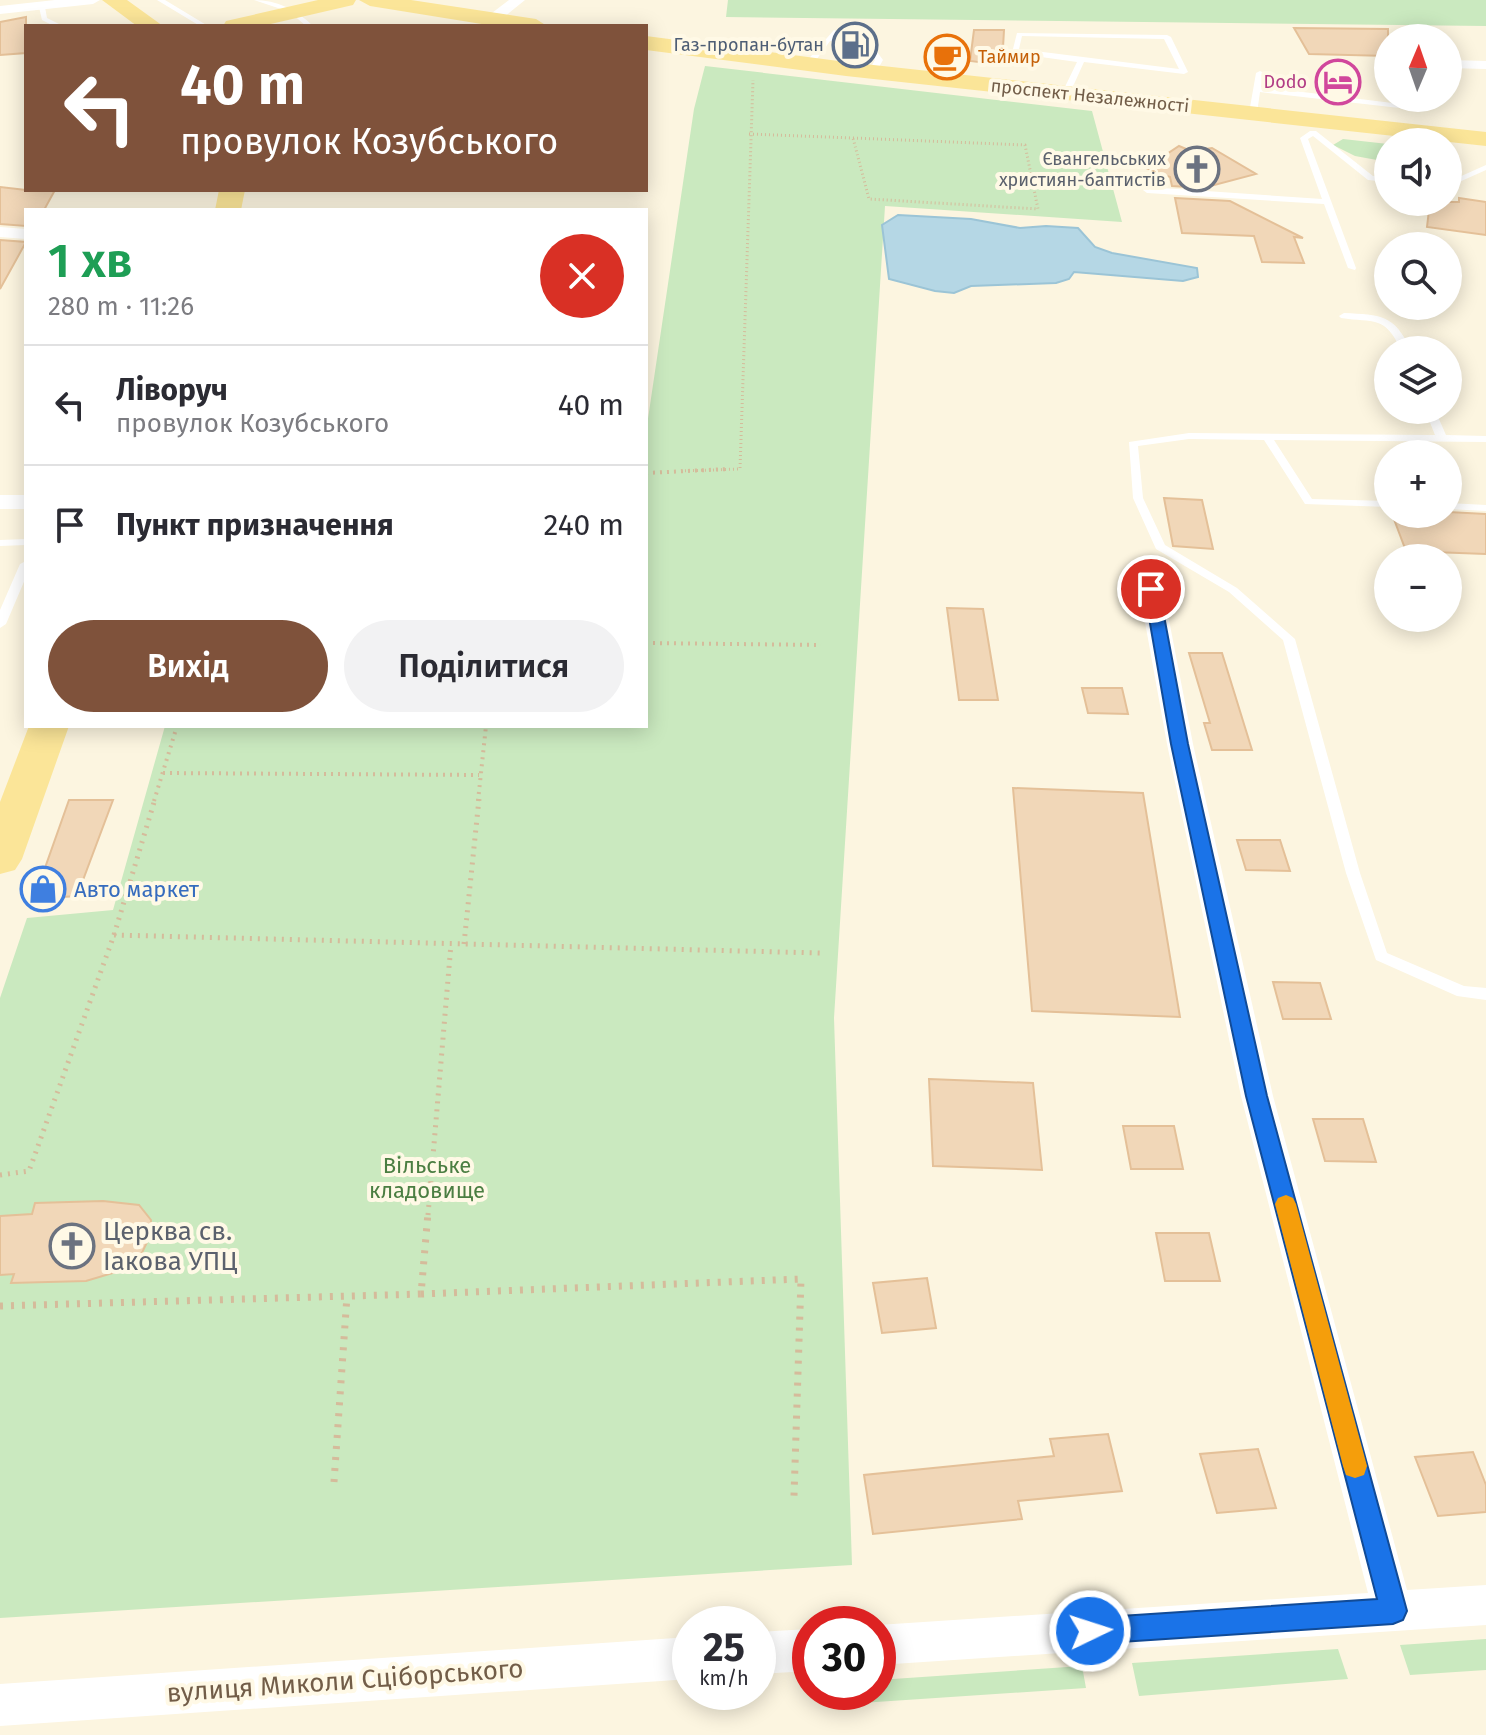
<!DOCTYPE html>
<html lang="uk">
<head>
<meta charset="utf-8">
<style>
	:root { --surface:#fff; --page:#f2f2f3; --text:#2b2b33; --muted:#7c7c81; --line:#e1e1e2; --accent:#7f523b }
	body { margin:0; font-family:"Fira Sans",sans-serif; background:var(--page); color:var(--text); height:100vh; display:flex; flex-direction:column; font-size:30px; white-space:nowrap }
	* { box-sizing:border-box; margin:0 }
	p { font-size:26px; color:var(--muted) }
	.icon { flex:none; width:44px; height:44px; fill:none; stroke:currentColor; stroke-width:2; stroke-linecap:round; stroke-linejoin:round }
	.map { position:relative; flex:1; overflow:hidden }
	.drawer { position:absolute; left:24px; top:208px; width:624px; height:520px; display:flex; flex-direction:column; background:var(--surface); border-radius:0px; box-shadow:0 4px 20px #0003 }
	.drawer>* { flex:none }
	.hud { position:absolute; left:24px; top:24px; width:624px; height:168px; border-radius:0px; box-shadow:0 4px 20px #0003; background:#7f523b; color:#fff; overflow:hidden }
	.needle { width:52px; rotate:2deg }
	.tools { position:absolute; left:1374px; top:24px; display:grid; gap:16px }
	.tools a { display:grid; place-items:center; width:88px; height:88px; border-radius:50%; background:var(--surface); box-shadow:0 4px 20px #0003; font-size:40px }
	.speed { position:absolute; left:672px; top:1606px; display:flex; gap:16px; font-size:40px; font-weight:700; text-align:center }
	.speed>* { display:grid; place-content:center; width:104px; height:104px; border-radius:50%; background:var(--surface); box-shadow:0 4px 20px #0003; line-height:1 }
	.speed small { font-size:20px; font-weight:400 }
	.speed .limit { border:12px solid #d22; background:#fff; color:#111 }
	.pin { position:absolute; display:grid; place-items:center; width:68px; height:68px; color:#fff; margin:-34px; border:4px solid #fff; border-radius:50%; box-shadow:0 2px 8px #0007 }
	.me { position:absolute; width:88px; margin:-44px; rotate:86deg; stroke-linejoin:round; filter:drop-shadow(0 0 6px #0008) }
	.turn { display:flex; align-items:center; gap:28px; height:168px; padding:0 24px; font-size:36px }
	.turn .icon { width:104px; height:104px; stroke-width:2.5 }
	.turn b { display:block; font-size:56px; line-height:68px }
	.round { display:grid; place-items:center; flex:none; width:84px; height:84px; border-radius:42px; background:var(--page) }
	.summary { display:flex; align-items:center; justify-content:space-between; height:136px; padding:0 24px }
	h1 { font-size:48px; font-weight:600; line-height:60px; color:#1e9e55 }
	.action { display:flex; gap:16px; margin-top:auto; padding:16px 24px }
	.action a { flex:1; height:92px; border-radius:48px; background:var(--accent); color:#fff; font-size:32px; font-weight:600; line-height:92px; text-align:center }
	.action a+a { background:var(--page); color:var(--text) }
	ul { padding:0; list-style:none }
	li { display:flex; align-items:center; gap:24px; height:120px; padding:0 24px; border-top:2px solid var(--line) }
	li div { flex:1 }
	li b { display:block; font-size:30px }
	li em { font-style:normal }
	.map>svg:first-child { display:block }
	.green { fill:#cae9bf }
	.water { fill:#b5d7e5; stroke:#9bc4d6; stroke-width:2 }
	.building { fill:#f1d7b8; stroke:#e4c098; stroke-width:2 }
	.lines { fill:none; stroke-linecap:round; stroke-linejoin:round }
	.path-far3 { stroke:#d5bb9b; stroke-width:3; stroke-dasharray:1 3; stroke-linecap:butt }
	.path-far2 { stroke:#d5bb9b; stroke-width:4; stroke-dasharray:2 5; stroke-linecap:butt }
	.path-far1 { stroke:#d5bb9b; stroke-width:5; stroke-dasharray:2 6; stroke-linecap:butt }
	.path { stroke:#d5bb9b; stroke-width:7; stroke-dasharray:3 8; stroke-linecap:butt }
	.service { fill:#fff; fill-rule:evenodd }
	.minor { fill:#fff; fill-rule:evenodd }
	.primary { fill:#fbe598; fill-rule:evenodd }
	.route { fill:#1a73e8; stroke:#114b97; stroke-width:2 }
	.slow { fill:#f59e0b }
	.labels { text-anchor:middle; dominant-baseline:central; stroke-width:8; stroke-linejoin:round; paint-order:stroke }
	.far-service-label { font-size:18px; fill:#4e5e75; stroke:#fff9e6; text-anchor:end }
	.far-food-label { font-size:18px; fill:#c56008; stroke:#fff9e6; text-anchor:start }
	.far-hotel-label { font-size:18px; fill:#b23c85; stroke:#fff9e6; text-anchor:end }
	.far-street-label { font-size:18px; fill:#725d48; stroke:#fff9e6 }
	.far-worship-label { font-size:18px; fill:#5b616d; stroke:#fff9e6; text-anchor:end }
	.shop-label { font-size:22px; fill:#366cbe; stroke:#fff9e6; text-anchor:start }
	.park-label { font-size:22px; fill:#4b7e42; stroke:#fff9e6 }
	.near-worship-label { font-size:26px; fill:#5b616d; stroke:#fff9e6; text-anchor:start }
	.near-street-label { font-size:26px; fill:#725d48; stroke:#fff9e6 }
</style>
</head>
<body>
<div class="map">
<svg width="1486" height="1735" viewBox="0 0 1486 1735">
	<rect width="100%" height="100%" fill="#fcf5e0"/>
	<path class="green" d="M728 0H1486V26L726 17Z
		M705 66 1092 111 1122 222 885 206 834 1018 852 1565 0 1618V998L27 918 113 910 165 726H646V432L694 109Z
		M1343 139 1388 144V162L1355 156 1333 145Z
		M1486 1639V1670L1410 1675 1400 1645Z
		M1338 1649 1348 1679 1139 1696 1132 1663Z
		M1082 1666 1086 1688 846 1704 845 1692H878V1680Z"/>
	<path class="water" d="M898 215 971 219 1020 228 1046 226 1078 228 1095 247 1112 253 1197 268 1198 277 1183 281 1074 272 1069 279 1056 283 971 286 954 293 935 291 889 279 882 225Z"/>
	<path class="building" d="M26 17V53L0 55V22Z
		M1294 28 1388 29V56L1309 54Z
		M974 30H1004L1002 65 970 61Z
		M1179 146 1191 151 1212 148 1256 174 1203 188 1172 186 1170 177 1146 168Z
		M0 187 26 190H55L44 210H26V226L0 224Z
		M1175 198 1230 201 1303 238 1294 237 1304 263 1262 262 1254 236 1182 233Z
		M1459 198 1486 202V235L1427 227 1430 202H1459Z
		M0 240 26 242 0 289Z
		M1164 498 1202 500 1213 549 1173 546Z
		M1448 512 1486 514V554L1406 551 1392 514Z
		M947 608 983 609 998 700H959Z
		M1189 653H1222L1252 750H1212L1204 723H1210Z
		M1082 688H1122L1128 714 1088 713Z
		M1013 788 1143 793 1180 1017 1032 1011Z
		M69 800H113L77 896 34 899Z
		M1237 840H1280L1290 871 1246 870Z
		M1273 982 1320 983 1331 1019H1283Z
		M929 1079 1033 1083 1042 1170 933 1166Z
		M1313 1119H1363L1376 1162 1325 1161Z
		M1123 1126H1174L1183 1169H1131Z
		M103 1201 139 1205 151 1220 150 1236 140 1257 126 1269 86 1281 11 1283 14 1274 0 1275V1216L32 1214 35 1203Z
		M1156 1233H1209L1220 1281H1165Z
		M927 1278 936 1328 882 1333 873 1283Z
		M1108 1434 1122 1491 1018 1501 1022 1519 873 1534 864 1475 1054 1456 1050 1439Z
		M1258 1449 1276 1508 1217 1513 1200 1454Z
		M1473 1452 1486 1485V1512L1438 1516 1415 1457Z"/>
	<g class="lines">
		<path class="path-far3" d="M749 134 853 138
			M853 138 1025 145 1038 209 869 199Z
			M681 471 740 469 753 80"/>
		<path class="path-far2" d="M646 473 728 469
			M646 643 821 645
			M163 773 479 775
			M154 801 177 726
			M478 801 486 726"/>
		<path class="path-far1" d="M114 935 155 799
			M464 944 479 799
			M0 1175 29 1171 114 935 820 953
			M428 1215 451 944"/>
		<path class="path" d="M421 1294 801 1279 794 1496
			M0 1306 421 1294 428 1213
			M334 1482 347 1296"/>
		<path class="service" d="M157 0H165L208 26H200Z
			M254 0C277 0 297 10 313 26H306L290 12Z
			M42 5 45 7 47 18 63 26H54L42 20 39 7Z
			M834 30 838 32 833 37 869 41 883 60 875 74 868 72 875 60 864 45 830 41 811 67H805V63Z
			M1017 33 1167 35 1171 37 1188 72 1184 74 1084 62 1070 93 1066 95 1062 93 1077 62 1012 53ZM1022 36 1164 39 1179 69 1019 49Z
			M1260 71 1264 73 1261 87 1417 106 1421 108 1417 110 1260 92 1257 113 1253 115 1249 113 1256 73Z
			M1310 131H1316L1373 176 1388 178V182L1368 180 1313 136 1308 139 1356 268 1355 270 1348 268 1324 204 1147 193 1143 190 1147 187 1322 199 1300 138Z
			M1486 165V170L1448 187V182Z
			M1344 313C1381 315 1394 314 1411 350H1401C1385 315 1374 323 1341 318L1339 316Z
			M1425 410H1435L1446 435 1486 436V442L1274 440 1312 499 1388 501V507L1305 504 1264 440 1189 439 1138 446 1143 498 1165 545 1237 588 1295 639 1360 873 1387 953 1464 986 1486 988V1000L1457 996 1376 960 1346 873 1283 640 1229 592 1156 549 1133 498 1129 442 1189 433 1435 435Z
			M1448 503 1486 505V511L1448 509Z
			M26 539V545L0 546V540Z
			M26 561V577L6 624 0 628V610L20 564Z"/>
		<path class="minor" d="M55 0H100L93 4 0 14V6Z
			M509 0H525L498 22H488V16Z
			M1448 60 1486 61V69L1448 68Z
			M0 227 26 229V239L0 237Z
			M0 495H26V509H0Z
			M1151 582 1159 584 1163 589 1193 744 1273 1096 1407 1590 1486 1585V1625L878 1665V1625L1368 1593 1241 1096 1167 744 1139 589 1143 584Z
			M810 1629V1671L758 1674V1632Z
			M690 1637V1679L0 1726V1684Z"/>
		<path class="primary" d="M102 0H127L163 26H137Z
			M318 0H356L353 5 262 26H223L226 21Z
			M359 0H411L536 19 547 26H494L370 6Z
			M646 36 846 62 1486 132V146L846 76 646 50Z
			M219 190H245L241 210H215Z
			M29 726H69L22 859 15 870 0 874V802Z"/>
	</g>
	<path class="route" d="M1151 584 1159 589 1188 744 1267 1096 1407 1611 1403 1620 1393 1624 1090 1644 1081 1641 1077 1631 1081 1622 1090 1618 1377 1599 1246 1096 1171 744 1144 589Z"/>
	<path class="slow" d="M1286 1195 1293 1198 1296 1204 1367 1466 1364 1475 1355 1478 1346 1475 1343 1466 1275 1204 1278 1198Z"/>
	<defs>
		<g id="fuel-ring" transform="scale(2.3)"><circle r="9.5" fill="#fff9e6" stroke="#5c6f8a" stroke-width="1.5"/><path d="M-5.5-6h7V0h2V4h1.3V-2.5L3-4.5l.8-.8L6-3V5H2.5V1h-1V6h-7ZM-4.2-4.7v3.2H.2V-4.7Z" fill="#5c6f8a"/></g>
		<g id="cafe-ring" transform="scale(2.3)"><circle r="9.5" fill="#fff9e6" stroke="#e8710a" stroke-width="1.5"/><path d="M-5.5-4.5H6V0H3Q3 3.5 0 3.5H-2.5Q-5.5 3.5-5.5 0ZM3-3.2v2h1.7v-2ZM-6 4.5H4V6H-6Z" fill="#e8710a"/></g>
		<g id="hotel-ring" transform="scale(2.3)"><circle r="9.5" fill="#fff9e6" stroke="#d1479c" stroke-width="1.5"/><path d="M-6-4.5h1.5V1H6V5H4.5V3h-9V5H-6ZM-4 0a1.8 1.8 0 1 1 3.6 0ZM.5 0V-2.5h3Q6-2.5 6 0Z" fill="#d1479c"/></g>
		<g id="church-ring" transform="scale(2.3)"><circle r="9.5" fill="#fff9e6" stroke="#6b7280" stroke-width="1.5"/><path d="M-1.2-6h2.4v3.5h3.3v2.4h-3.3V6h-2.4V-.1h-3.3v-2.4h3.3Z" fill="#6b7280"/></g>
		<g id="shop-ring" transform="scale(2.3)"><circle r="9.5" fill="#fff9e6" stroke="#3f7fe0" stroke-width="1.5"/><path d="M-5-2.5h2.3a2.7 3.5 0 0 1 5.4 0H5L5.5 6h-11ZM-1.5-2.5h3a1.5 2.3 0 0 0-3 0Z" fill="#3f7fe0"/></g>
	</defs>
	<g fill-rule="evenodd">
		<use href="#fuel-ring" x="855" y="45"/>
		<use href="#cafe-ring" x="947" y="57"/>
		<use href="#hotel-ring" x="1338" y="82"/>
		<use href="#church-ring" x="1197" y="169"/>
		<use href="#shop-ring" x="43" y="889"/>
		<use href="#church-ring" x="72" y="1246"/>
	</g>
	<g class="labels">
		<g class="far-service-label">
			<text x="824" y="45">Газ-пропан-бутан</text>
		</g>
		<g class="far-food-label">
			<text x="978" y="57">Таймир</text>
		</g>
		<g class="far-hotel-label">
			<text x="1307" y="82">Dodo</text>
		</g>
		<g class="far-street-label">
			<text transform="translate(1090 96) rotate(6)">проспект Незалежності</text>
		</g>
		<g class="far-worship-label">
			<text x="1166" y="159">Євангельських<tspan x="1166" dy="21">християн-баптистів</tspan></text>
		</g>
		<g class="shop-label">
			<text x="74" y="889">Авто маркет</text>
		</g>
		<g class="park-label">
			<text x="427" y="1165">Вільське<tspan x="427" dy="25">кладовище</tspan></text>
		</g>
		<g class="near-worship-label">
			<text x="103" y="1231">Церква св.<tspan x="103" dy="30">Іакова УПЦ</tspan></text>
		</g>
		<g class="near-street-label">
			<text transform="translate(345 1681) rotate(-4)">вулиця Миколи Сціборського</text>
		</g>
	</g>
</svg>
<div class="tools">
<a><svg class="needle" viewBox="-14 -14 28 28"><path d="M0-13l5 13h-10z" fill="#e53935"/><path d="M0 13l5-13h-10z" fill="#7c7c81"/></svg></a>
<a><svg class="icon" aria-label="sound" viewBox="0 0 24 24"><path d="M4 9h4l5-4v14l-5-4H4zM17 9q2 3 0 6"/></svg></a>
<a><svg class="icon" aria-label="search" viewBox="0 0 24 24"><circle cx="10" cy="10" r="6"/><path d="M15 15l6 6"/></svg></a>
<a><svg class="icon" aria-label="layers" viewBox="0 0 24 24"><path d="M12 4l9 5-9 5-9-5zM3 14l9 5 9-5"/></svg></a>
<a>+</a>
<a>−</a>
</div>
<div class="speed"><div>25<small>km/h</small></div><div class="limit">30</div></div>
<div class="pin" style="left:1151px;top:589px;background:#d93025"><svg class="icon" aria-label="arrive" viewBox="0 0 24 24"><path d="M6 21V4h12l-3 4 3 4H6"/></svg></div>
<svg class="me" style="left:1090px;top:1631px" viewBox="-20 -20 40 40"><circle r="17" fill="#1a73e8" stroke="#fff" stroke-width="3"/><path d="M0-11L8 9 0 5-8 9z" fill="#fff"/></svg>
<div class="hud">
<div class="turn"><svg class="icon" aria-label="left" viewBox="0 0 24 24"><path d="M17 20v-9H6M10 6l-5 5 5 5"/></svg><div><b>40 m</b>провулок Козубського</div></div>
</div>
<section class="drawer">
<div class="summary"><div><h1>1 хв</h1><p>280 m · 11:26</p></div><a class="round" style="background:#d93025;color:#fff"><svg class="icon" aria-label="close" viewBox="0 0 24 24"><path d="M6 6l12 12M18 6L6 18"/></svg></a></div>
<ul>
<li><svg class="icon" aria-label="left" viewBox="0 0 24 24"><path d="M17 20v-9H6M10 6l-5 5 5 5"/></svg><div><b>Ліворуч</b><p>провулок Козубського</p></div><em>40 m</em></li>
<li><svg class="icon" aria-label="arrive" viewBox="0 0 24 24"><path d="M6 21V4h12l-3 4 3 4H6"/></svg><div><b>Пункт призначення</b></div><em>240 m</em></li>
</ul>
<div class="action"><a>Вихід</a><a>Поділитися</a></div>
</section>
</div>
</body>
</html>
